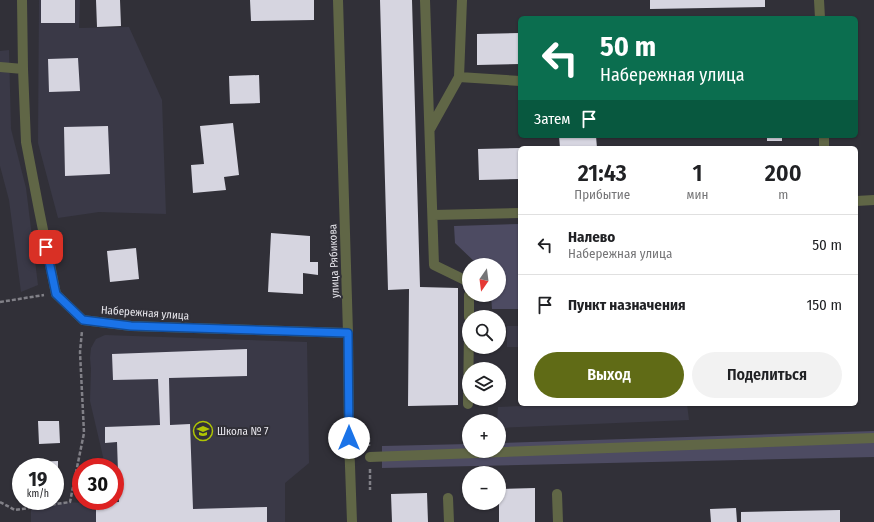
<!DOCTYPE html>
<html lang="ru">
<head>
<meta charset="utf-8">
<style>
	:root { --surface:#fff; --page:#f2f2f2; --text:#202124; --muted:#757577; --line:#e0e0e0; --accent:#606b16 }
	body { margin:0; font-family:"Fira Sans Condensed",sans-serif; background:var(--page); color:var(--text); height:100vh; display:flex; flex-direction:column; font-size:15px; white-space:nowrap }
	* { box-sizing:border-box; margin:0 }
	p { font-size:13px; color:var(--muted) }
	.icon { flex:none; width:22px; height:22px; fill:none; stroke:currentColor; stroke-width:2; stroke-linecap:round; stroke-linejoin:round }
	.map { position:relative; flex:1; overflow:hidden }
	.details { position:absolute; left:518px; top:146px; width:340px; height:260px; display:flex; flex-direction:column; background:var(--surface); border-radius:6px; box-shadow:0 1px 3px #0004 }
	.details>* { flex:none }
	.hud { position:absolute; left:518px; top:16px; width:340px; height:122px; border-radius:6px; box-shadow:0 1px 3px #0004; background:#0b6e4f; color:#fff; overflow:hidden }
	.needle { width:26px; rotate:194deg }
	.controls { position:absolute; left:462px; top:258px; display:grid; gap:8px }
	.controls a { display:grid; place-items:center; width:44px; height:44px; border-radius:50%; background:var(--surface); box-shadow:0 1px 3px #0004; font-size:20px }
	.speed { position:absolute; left:12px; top:458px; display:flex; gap:8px; font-size:20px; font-weight:700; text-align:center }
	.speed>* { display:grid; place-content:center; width:52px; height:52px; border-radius:50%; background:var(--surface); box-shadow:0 1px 3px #0004; line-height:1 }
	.speed small { font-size:10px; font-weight:400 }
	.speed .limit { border:6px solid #d22; background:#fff; color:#111 }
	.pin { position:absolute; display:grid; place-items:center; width:34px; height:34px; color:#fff; margin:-17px; border-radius:8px; box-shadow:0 2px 6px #0006 }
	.me { position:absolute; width:44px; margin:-22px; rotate:0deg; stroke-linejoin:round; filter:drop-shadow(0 0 3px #0008) }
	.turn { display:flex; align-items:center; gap:14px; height:84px; padding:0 16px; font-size:18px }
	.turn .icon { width:52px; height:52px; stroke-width:2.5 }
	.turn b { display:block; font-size:28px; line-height:34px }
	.then { display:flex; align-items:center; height:38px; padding:0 16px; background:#0003; gap:8px; font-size:15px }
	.eta { display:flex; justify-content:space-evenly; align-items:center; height:68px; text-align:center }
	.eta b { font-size:24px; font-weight:600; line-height:28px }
	.cta { display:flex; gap:8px; margin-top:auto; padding:8px 16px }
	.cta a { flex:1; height:46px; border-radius:24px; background:var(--accent); color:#fff; font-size:16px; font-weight:600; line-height:46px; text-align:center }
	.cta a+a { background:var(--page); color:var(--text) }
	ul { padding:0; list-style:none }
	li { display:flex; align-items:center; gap:12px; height:60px; padding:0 16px; border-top:1px solid var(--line) }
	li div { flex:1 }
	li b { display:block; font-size:15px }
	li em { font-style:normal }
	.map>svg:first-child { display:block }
	.built { fill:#3a3947 }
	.green { fill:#4d4b62 }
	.building { fill:#d6d5e0 }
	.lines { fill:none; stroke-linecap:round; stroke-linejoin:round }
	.path { stroke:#818087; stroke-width:2.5; stroke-dasharray:4 2; stroke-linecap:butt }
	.minor { stroke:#606646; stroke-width:10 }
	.route-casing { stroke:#114b97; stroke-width:10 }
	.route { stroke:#1a73e8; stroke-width:7 }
	.labels { text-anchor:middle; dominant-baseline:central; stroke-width:4; stroke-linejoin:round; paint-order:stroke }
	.street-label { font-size:11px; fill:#e7e6ec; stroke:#313038 }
	.poi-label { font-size:11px; fill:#e7e6ec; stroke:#313038; text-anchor:start }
</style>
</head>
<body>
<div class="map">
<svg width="874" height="522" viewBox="0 0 874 522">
	<rect width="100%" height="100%" fill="#313038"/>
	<path class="built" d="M39 0H80L79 28 129 27 162 100 166 214 99 212 58 218 38 143Z
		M9 50 11 129 26 188 38 285 21 292 9 200 0 166V51Z
		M507 326H520V347H507Z
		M105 335 307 342 309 463 285 483V522H31V501L89 503 115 501V467H104V461L90 401 91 369 90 358 91 348 96 339Z
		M577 404H687L689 420 499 428V421H497L498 407Z"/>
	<path class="green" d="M520 224V309H492L491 295H499V265H478L455 243 454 226Z
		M874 431V457L382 468V446L469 444V451H499V443Z"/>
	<path class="building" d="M41 0H75V23H41Z
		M96 0H120L121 26 97 27Z
		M250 0H314V20L251 21Z
		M380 0H412L420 287 458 288V405L408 406 409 289 388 290Z
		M650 0H765V7L650 9Z
		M520 33V64L477 65V34Z
		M78 58 80 91 49 92 48 59Z
		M259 75 260 103 230 104 229 76Z
		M233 123 239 175 224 177 226 190 193 193 191 165 204 164 200 126Z
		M108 126 110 174 65 176 64 127Z
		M559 136H596L597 148H560Z
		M767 136H782V141H767Z
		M520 148V179L479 180 478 149Z
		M271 233 310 236V262H318V275L303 273V294L268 292Z
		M136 248 139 279 110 282 107 251Z
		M247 349V376L169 378 170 425 190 424 193 509 267 507V522H96V503L119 502 117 442 105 443V427L160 425 158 379 113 380 112 354Z
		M38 421H59L60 443 39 444Z
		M58 461V488H55V467H33V462Z
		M535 488V522H499V489Z
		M427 493 428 522H392L391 494Z
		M736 508 737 522H711L710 509Z
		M840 510V522H741V512Z"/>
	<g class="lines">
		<path class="path" d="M0 302 44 295
			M369 438V446
			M370 469V490
			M0 502 15 510 70 502 84 433 80 352 82 331"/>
		<path class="minor" d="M22 0 23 69 26 142 39 210 56 294 83 320 131 326 348 333
			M338 0 348 333 349 438 352 522
			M425 0 434 265 469 282
			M462 0 459 77 520 81
			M819 0 820 18
			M0 67 23 69
			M430 129 459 77
			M824 136V148
			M856 201 874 200
			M433 215 520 213
			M469 317V295
			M468 404 469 330
			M370 457 874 438
			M557 494 558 522
			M448 498 449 522"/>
	</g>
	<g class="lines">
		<g class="route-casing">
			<path id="route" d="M46 247 56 294 83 320 131 326 348 333 349 438"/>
		</g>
		<use href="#route" class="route"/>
	</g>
	<defs>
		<g id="school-ring" transform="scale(1)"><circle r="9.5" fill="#313038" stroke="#afc504" stroke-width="1.5"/><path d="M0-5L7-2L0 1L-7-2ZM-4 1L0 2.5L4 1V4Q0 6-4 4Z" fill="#afc504"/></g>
	</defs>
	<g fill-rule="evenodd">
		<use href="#school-ring" x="203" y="431"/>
	</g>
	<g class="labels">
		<g class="street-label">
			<text transform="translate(334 261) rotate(-92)">улица Рябикова</text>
			<text transform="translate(145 313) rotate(4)">Набережная улица</text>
		</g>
		<g class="poi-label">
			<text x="217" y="431">Школа № 7</text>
		</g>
	</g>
</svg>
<div class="controls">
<a><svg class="needle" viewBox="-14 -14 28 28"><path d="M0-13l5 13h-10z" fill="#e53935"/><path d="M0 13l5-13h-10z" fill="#757577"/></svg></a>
<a><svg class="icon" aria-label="search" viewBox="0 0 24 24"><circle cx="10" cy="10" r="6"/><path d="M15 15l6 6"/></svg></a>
<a><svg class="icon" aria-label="layers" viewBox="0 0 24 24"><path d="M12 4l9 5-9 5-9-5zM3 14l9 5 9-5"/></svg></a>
<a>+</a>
<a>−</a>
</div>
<div class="speed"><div>19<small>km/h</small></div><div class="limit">30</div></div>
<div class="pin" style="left:46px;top:247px;background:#d93025"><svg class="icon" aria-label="arrive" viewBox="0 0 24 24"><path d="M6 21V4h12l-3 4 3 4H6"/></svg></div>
<svg class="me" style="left:349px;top:438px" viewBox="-20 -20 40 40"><circle r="19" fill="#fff"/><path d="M0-13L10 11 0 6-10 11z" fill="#1a73e8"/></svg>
<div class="hud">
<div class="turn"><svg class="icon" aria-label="left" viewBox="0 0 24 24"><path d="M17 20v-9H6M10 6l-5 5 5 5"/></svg><div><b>50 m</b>Набережная улица</div></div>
<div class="then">Затем<svg class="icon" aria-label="arrive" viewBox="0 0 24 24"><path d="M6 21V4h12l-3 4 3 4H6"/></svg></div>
</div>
<section class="details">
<div class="eta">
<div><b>21:43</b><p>Прибытие</p></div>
<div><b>1</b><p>мин</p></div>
<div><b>200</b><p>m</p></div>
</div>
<ul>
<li><svg class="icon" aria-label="left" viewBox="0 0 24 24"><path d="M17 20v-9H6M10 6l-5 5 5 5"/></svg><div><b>Налево</b><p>Набережная улица</p></div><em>50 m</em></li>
<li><svg class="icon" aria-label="arrive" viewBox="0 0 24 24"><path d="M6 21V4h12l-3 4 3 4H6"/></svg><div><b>Пункт назначения</b></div><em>150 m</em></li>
</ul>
<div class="cta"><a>Выход</a><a>Поделиться</a></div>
</section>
</div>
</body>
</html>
